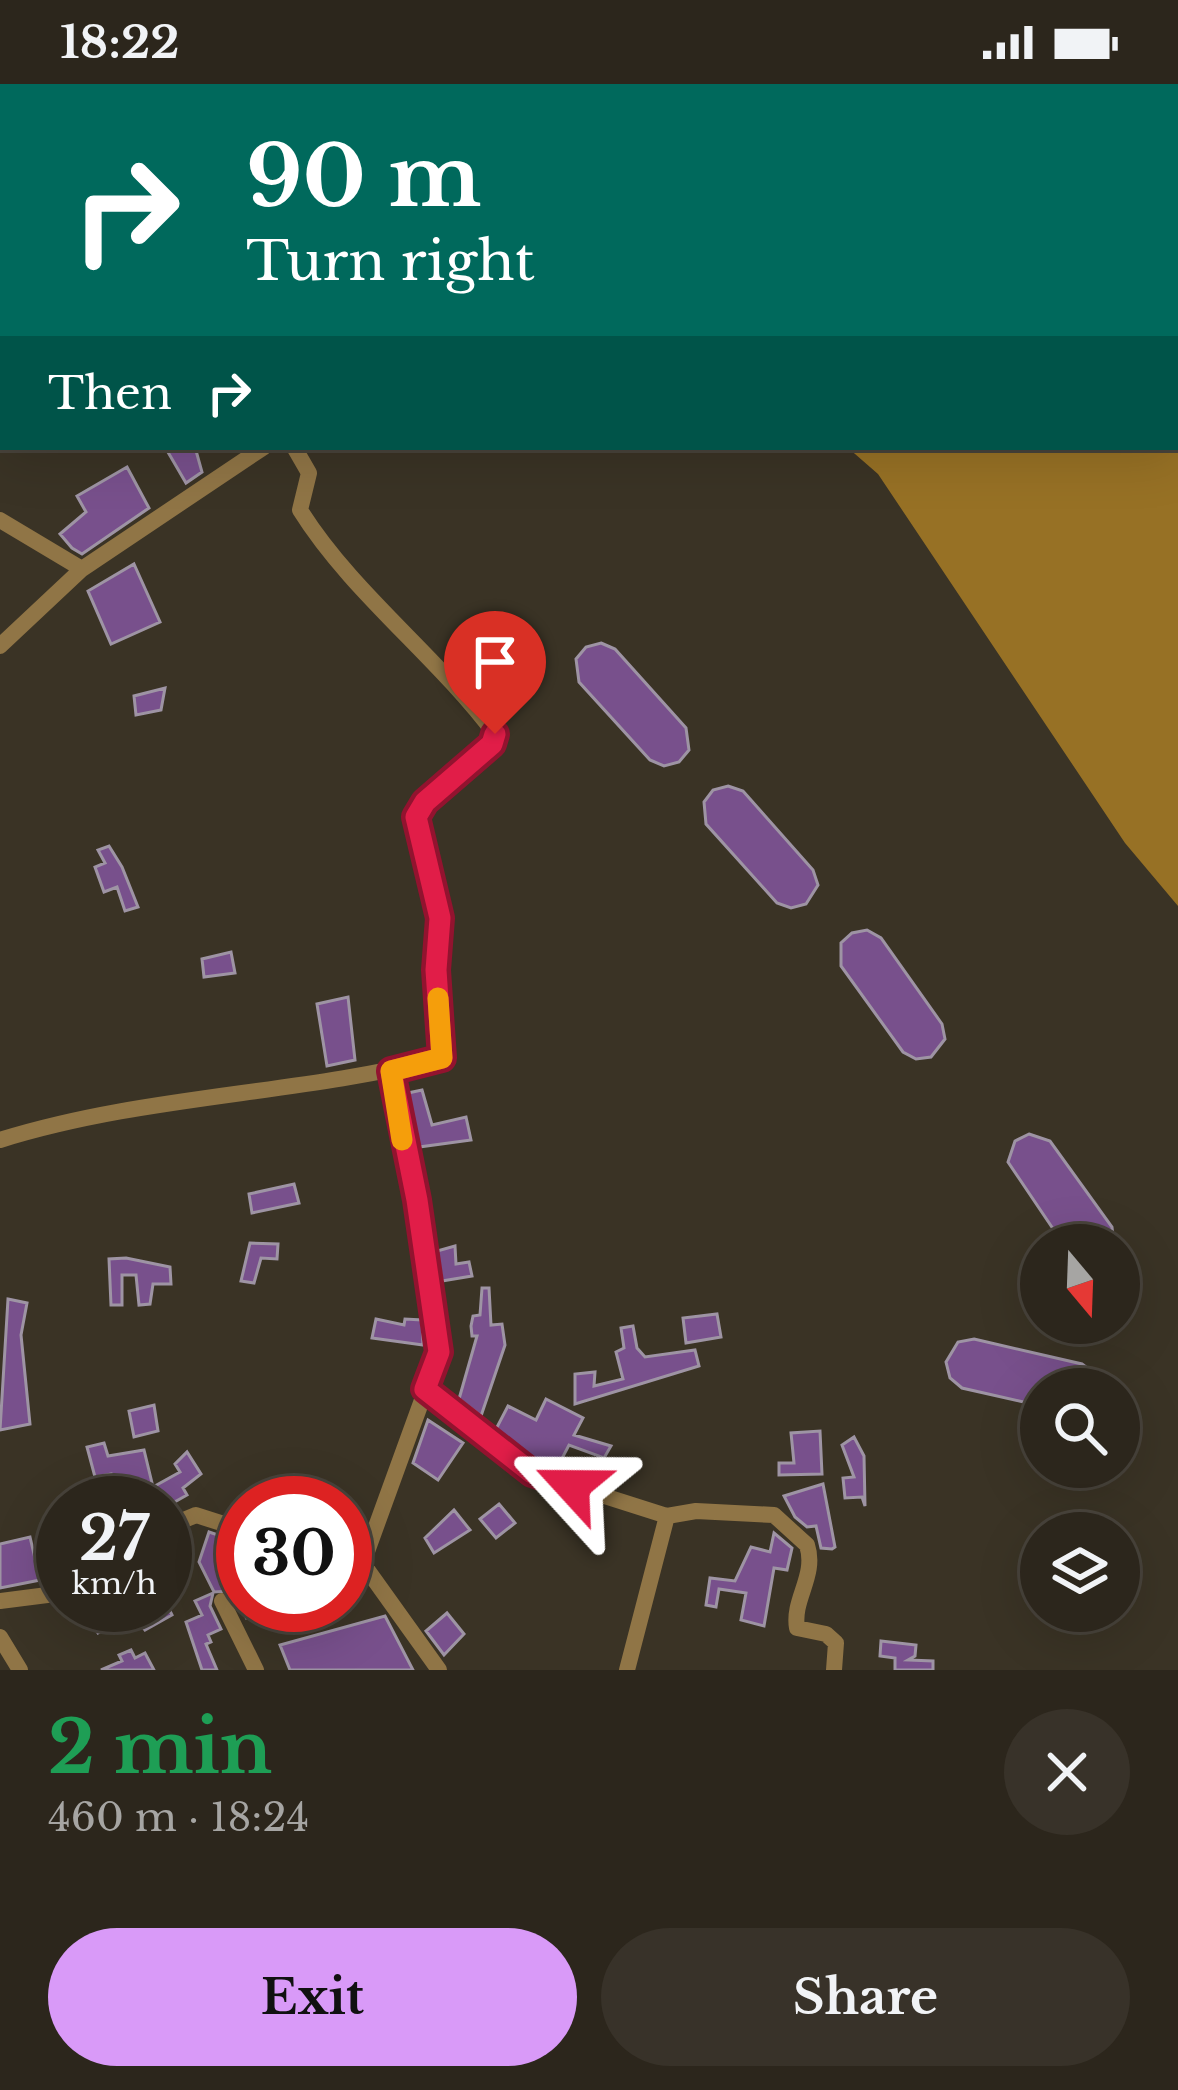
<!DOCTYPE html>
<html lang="en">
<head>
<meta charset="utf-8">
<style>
	:root { --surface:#2c261c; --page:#383229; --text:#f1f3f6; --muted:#a6a5a3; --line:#48433b; --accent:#d99af8 }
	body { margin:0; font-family:"Libre Baskerville",serif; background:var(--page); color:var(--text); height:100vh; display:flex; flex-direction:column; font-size:45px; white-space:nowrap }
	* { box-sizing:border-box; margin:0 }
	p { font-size:39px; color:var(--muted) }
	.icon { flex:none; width:66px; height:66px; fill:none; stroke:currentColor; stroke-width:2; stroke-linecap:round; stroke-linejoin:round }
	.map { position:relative; height:1586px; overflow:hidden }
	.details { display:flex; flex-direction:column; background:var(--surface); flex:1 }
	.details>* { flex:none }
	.top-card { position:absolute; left:0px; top:0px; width:1179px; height:366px; box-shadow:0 12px 48px #0002,0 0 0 3px var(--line); background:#00695c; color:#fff; overflow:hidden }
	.needle { width:78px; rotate:161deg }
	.controls { position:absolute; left:1020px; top:1140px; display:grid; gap:24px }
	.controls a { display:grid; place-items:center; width:120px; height:120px; border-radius:50%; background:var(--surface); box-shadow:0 12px 48px #0002,0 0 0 3px var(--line); font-size:60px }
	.speed { position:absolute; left:36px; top:1392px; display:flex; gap:24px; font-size:60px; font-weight:700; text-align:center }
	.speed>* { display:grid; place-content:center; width:156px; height:156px; border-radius:50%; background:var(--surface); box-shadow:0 12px 48px #0002,0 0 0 3px var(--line); line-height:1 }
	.speed small { font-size:30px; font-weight:400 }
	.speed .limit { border:18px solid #d22; background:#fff; color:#111 }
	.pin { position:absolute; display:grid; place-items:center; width:102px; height:102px; color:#fff; margin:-123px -51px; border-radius:50% 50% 50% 0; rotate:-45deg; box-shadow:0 0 12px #0007 }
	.pin .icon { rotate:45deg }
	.me { position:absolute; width:132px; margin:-66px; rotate:294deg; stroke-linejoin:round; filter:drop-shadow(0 0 9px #0008) }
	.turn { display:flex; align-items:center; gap:42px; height:252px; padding:0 48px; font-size:54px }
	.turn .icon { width:156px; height:156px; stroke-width:2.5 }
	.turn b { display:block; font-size:84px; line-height:102px }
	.then { display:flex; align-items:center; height:114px; padding:0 48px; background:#0003; gap:24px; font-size:45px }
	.round { display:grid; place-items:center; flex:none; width:126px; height:126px; border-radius:63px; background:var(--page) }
	.summary { display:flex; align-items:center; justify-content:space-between; height:204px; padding:0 48px }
	h1 { font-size:72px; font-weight:700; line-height:90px; color:#1e9e55 }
	.action { display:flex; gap:24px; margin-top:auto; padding:24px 48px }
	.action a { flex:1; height:138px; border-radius:72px; background:var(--accent); color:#111; font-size:48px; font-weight:700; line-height:138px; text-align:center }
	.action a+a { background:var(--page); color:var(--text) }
	.status { display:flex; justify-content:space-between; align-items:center; height:84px; padding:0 60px; background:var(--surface); direction:ltr }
	.status svg { height:33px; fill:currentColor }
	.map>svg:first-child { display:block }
	.water { fill:#977125 }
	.building { fill:#78508c; stroke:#9e94a4; stroke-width:3 }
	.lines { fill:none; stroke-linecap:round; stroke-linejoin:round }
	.minor { stroke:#907546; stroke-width:16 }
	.route-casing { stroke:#92132f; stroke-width:30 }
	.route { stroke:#e11d48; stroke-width:21 }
	.slow { stroke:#f59e0b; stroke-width:21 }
</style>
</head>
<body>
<div class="status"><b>18:22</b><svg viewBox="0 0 49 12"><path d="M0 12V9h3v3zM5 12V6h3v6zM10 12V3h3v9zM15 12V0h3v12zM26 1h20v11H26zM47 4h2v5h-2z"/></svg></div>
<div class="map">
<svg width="1178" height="1586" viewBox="0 0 1178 1586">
	<rect width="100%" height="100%" fill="#3a3325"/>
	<path class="water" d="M573 0H1178V822L1125 759 878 390 847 363H1176V3Z"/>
	<path class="building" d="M165 363H195L202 388 186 399Z
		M127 383 149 424 82 470 72 464 60 450 86 428 77 412Z
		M134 480 160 538 111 560 88 507Z
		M601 559 615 565 686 644 689 666 679 678 664 682 650 676 579 598 576 575 586 563Z
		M165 604 161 626 136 631 134 612Z
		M728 702 743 707 813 786 818 801 806 820 791 824 777 819 706 740 704 718 713 706Z
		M109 762 122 783 138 823 125 827 117 803 104 808 95 783 105 779 98 766Z
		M867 846 881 854 942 940 945 955 931 973 916 975 903 968 841 882V859L852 849Z
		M231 868 235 889 204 893 202 875Z
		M348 913 355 976 327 982 317 920Z
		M422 1006 432 1041 466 1033 471 1056 419 1063 408 1009Z
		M1029 1050 1050 1057 1112 1143 1114 1161H1064L1008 1078 1015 1057Z
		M294 1100 299 1119 252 1129 249 1110Z
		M250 1159 278 1160 277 1175 261 1174 254 1199 241 1197Z
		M455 1162 456 1180 469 1178 472 1192 442 1197 437 1167Z
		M126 1174 170 1183 171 1200H153L150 1220 139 1221 136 1191H122V1221H111L109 1175Z
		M482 1204H489L491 1241 502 1240 505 1261 481 1332 459 1315 477 1252H472L471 1242 473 1232 480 1231Z
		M8 1215 27 1219 21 1251 30 1340 0 1346Z
		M717 1230 721 1253 686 1259 683 1234Z
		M376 1235 404 1241 405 1235 422 1236 423 1261 372 1254Z
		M633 1242 637 1264 645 1273 695 1266 699 1282 575 1320V1290L595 1288 594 1302 623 1295 616 1268 624 1264 621 1244Z
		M974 1255 1082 1280 1095 1290 1099 1305H1041V1322L962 1304 950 1294 946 1278 958 1258Z
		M546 1315 583 1334 574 1351 611 1362 604 1374 569 1361 557 1384 538 1378 496 1345 508 1322 536 1336Z
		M154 1321 158 1347 134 1353 129 1327Z
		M428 1336 463 1359 438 1396 413 1379Z
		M820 1347 822 1390 779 1391V1379H794L791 1349Z
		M854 1353 864 1372 865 1422 862 1413 845 1414 843 1394 854 1393 842 1361Z
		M104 1359 108 1372 144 1366 153 1403 180 1388 175 1380 187 1368 201 1390 183 1404 187 1411 171 1420 134 1419 122 1396 112 1399 111 1390 95 1393 87 1363Z
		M823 1400 835 1463 832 1465 821 1464 816 1442 807 1443 795 1433 784 1412Z
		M499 1420 515 1439 496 1454 480 1435Z
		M454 1426 470 1446 434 1469 425 1454Z
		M209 1448 233 1456 232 1476 243 1477V1510L237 1511 247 1535 230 1507 214 1508 199 1478Z
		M774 1449 792 1464 787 1486 774 1484 764 1542 741 1536 746 1509 719 1505 716 1523 706 1521 710 1494 735 1497 751 1463 770 1468Z
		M30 1453 40 1496 0 1504V1460Z
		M213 1509 210 1522 221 1545 208 1551 211 1558 206 1560 217 1586H202L186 1538 202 1531 195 1517Z
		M82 1521H167L172 1531 145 1546 133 1530 98 1549Z
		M447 1529 464 1550 444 1571 426 1547Z
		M385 1532 413 1586H290L280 1561Z
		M881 1557 916 1561 915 1572 908 1576 933 1577V1586H895V1574L880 1572Z
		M131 1566 135 1574 145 1569 154 1586H101L122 1577 119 1571Z"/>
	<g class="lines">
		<path class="minor" d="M643 3 648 0
			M0 436 82 485
			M0 562 82 485 264 363
			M391 987 417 1116 439 1268 426 1305
			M0 1056C144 1011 296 1011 442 974L436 886 440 834 416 732 425 718 492 660 495 650C436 571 352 509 300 426L309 389 294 363
			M165 1444 196 1431 243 1446
			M345 1469 365 1473 366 1484 439 1586
			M365 1473 426 1305 532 1389 667 1432 696 1427 774 1431 807 1461C817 1492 792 1515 797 1544L826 1550 836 1559 834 1586
			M0 1517 63 1509
			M222 1517 256 1586
			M0 1553 20 1586
			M627 1586 667 1432"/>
	</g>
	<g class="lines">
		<g class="route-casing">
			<path id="route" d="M495 650 492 660 425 718 416 733 440 834 436 886 442 974 391 987 417 1116 439 1268 425 1305 532 1389 572 1402"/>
		</g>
		<use href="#route" class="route"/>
		<path class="slow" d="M402 1056 391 987 442 974 438 914"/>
	</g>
</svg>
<div class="controls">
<a><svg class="needle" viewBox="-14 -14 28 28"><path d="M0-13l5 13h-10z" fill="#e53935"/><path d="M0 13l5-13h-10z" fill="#a6a5a3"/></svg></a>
<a><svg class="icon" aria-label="search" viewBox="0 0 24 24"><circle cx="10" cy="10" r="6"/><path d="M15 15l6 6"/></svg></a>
<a><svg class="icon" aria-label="layers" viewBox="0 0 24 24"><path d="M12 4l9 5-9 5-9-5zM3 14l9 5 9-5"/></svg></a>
</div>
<div class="speed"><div>27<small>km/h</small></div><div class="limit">30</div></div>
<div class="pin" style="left:495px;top:650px;background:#d93025"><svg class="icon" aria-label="arrive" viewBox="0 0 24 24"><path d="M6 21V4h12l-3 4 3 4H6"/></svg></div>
<svg class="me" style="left:572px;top:1402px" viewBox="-20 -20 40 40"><path d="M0-17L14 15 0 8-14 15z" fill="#e11d48" stroke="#fff" stroke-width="4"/></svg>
<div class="top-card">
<div class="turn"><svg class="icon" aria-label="right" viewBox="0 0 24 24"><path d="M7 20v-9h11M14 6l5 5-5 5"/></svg><div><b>90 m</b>Turn right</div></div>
<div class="then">Then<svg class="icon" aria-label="right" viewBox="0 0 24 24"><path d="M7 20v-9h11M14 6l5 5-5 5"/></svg></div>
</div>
</div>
<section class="details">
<div class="summary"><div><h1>2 min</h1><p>460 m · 18:24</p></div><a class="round"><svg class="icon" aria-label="close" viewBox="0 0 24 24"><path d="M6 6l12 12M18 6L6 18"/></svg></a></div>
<div class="action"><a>Exit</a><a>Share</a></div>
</section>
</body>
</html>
